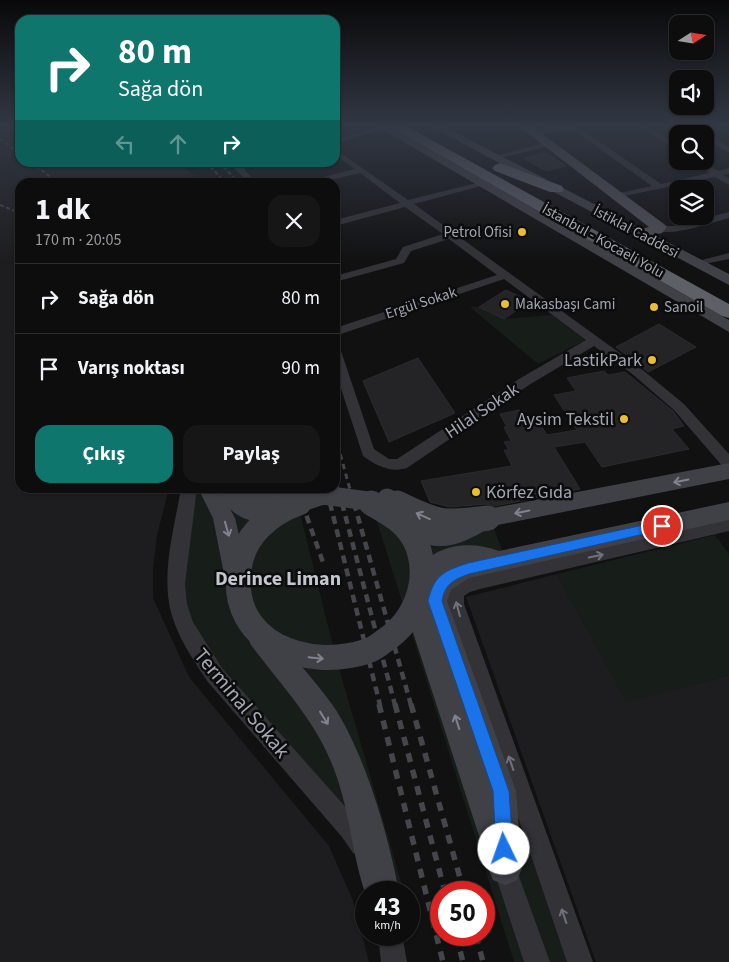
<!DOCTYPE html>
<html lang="tr">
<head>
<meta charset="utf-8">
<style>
	:root { --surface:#0d0d0e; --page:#161617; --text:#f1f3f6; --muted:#9a9c9e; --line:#2d2d2e; --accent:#0f766e }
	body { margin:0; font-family:"Source Sans 3",sans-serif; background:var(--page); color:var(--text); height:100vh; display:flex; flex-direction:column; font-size:19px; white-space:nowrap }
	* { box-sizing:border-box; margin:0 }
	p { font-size:16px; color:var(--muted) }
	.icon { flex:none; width:28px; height:28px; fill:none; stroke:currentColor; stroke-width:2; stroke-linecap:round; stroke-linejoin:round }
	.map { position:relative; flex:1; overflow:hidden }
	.sheet { position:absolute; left:15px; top:178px; width:325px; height:315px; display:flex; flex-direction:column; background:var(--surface); border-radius:15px; box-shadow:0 1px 4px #0004,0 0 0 1px var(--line) }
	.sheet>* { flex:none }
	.hud { position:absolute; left:15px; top:15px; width:325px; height:152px; border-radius:15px; box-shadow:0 1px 4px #0004,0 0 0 1px var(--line); background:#0f766e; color:#fff; overflow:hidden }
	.needle { width:32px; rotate:78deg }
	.buttons { position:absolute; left:669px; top:15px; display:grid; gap:10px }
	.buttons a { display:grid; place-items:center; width:45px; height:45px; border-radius:10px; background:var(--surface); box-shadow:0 1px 4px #0004,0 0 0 1px var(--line); font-size:25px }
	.speed { position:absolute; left:355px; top:881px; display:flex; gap:10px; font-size:25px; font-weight:700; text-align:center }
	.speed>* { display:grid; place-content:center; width:65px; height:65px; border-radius:50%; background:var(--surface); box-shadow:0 1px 4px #0004,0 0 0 1px var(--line); line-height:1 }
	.speed small { font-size:12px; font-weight:400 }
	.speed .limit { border:8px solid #d22; background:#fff; color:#111 }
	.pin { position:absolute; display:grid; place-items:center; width:42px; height:42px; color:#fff; margin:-21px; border:2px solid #fff; border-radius:50%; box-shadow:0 1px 5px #0007 }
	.me { position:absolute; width:55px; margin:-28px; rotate:357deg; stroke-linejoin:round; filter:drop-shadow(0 0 4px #0008) }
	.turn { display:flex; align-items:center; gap:18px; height:105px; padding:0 20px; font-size:22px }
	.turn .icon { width:65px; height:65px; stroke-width:2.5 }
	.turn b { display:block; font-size:35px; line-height:42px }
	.lanes { display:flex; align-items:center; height:48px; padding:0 20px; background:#0003; justify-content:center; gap:25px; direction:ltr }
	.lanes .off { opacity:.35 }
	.round { display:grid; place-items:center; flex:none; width:52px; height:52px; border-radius:15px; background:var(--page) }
	.overview { display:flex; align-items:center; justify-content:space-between; height:85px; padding:0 20px }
	h1 { font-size:30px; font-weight:700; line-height:38px }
	.primary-button { display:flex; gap:10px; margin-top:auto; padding:10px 20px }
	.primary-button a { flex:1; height:58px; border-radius:15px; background:var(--accent); color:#fff; font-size:20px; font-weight:700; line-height:58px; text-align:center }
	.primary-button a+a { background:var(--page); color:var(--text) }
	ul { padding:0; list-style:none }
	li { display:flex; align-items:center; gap:15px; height:70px; padding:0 20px; border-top:1px solid var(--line) }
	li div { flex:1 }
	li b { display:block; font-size:19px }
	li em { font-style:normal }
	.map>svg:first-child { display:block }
	.built { fill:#1d1d1f }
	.green { fill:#171d19 }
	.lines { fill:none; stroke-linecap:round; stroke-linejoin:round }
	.stream { stroke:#282e35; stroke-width:2.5 }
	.building { fill:#242426; stroke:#2b2b2e }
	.street { fill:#323237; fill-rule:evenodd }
	.secondary { fill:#404147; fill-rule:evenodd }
	.primary { fill:#4e4f56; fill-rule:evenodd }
	.highway { fill:#5e6068; fill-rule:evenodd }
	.rail-far3 { stroke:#45464c; stroke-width:2; stroke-dasharray:4 2.5; stroke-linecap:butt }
	.rail-far2 { stroke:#45464c; stroke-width:3; stroke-dasharray:5.5 4.5; stroke-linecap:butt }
	.rail-far1 { stroke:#45464c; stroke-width:4.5; stroke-dasharray:8 5.5; stroke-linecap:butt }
	.rail { stroke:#45464c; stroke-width:5.5; stroke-dasharray:9 8; stroke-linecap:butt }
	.secondary-bridge-far1 { stroke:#404147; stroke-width:19 }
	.secondary-bridge { stroke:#404147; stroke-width:25 }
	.oneway { stroke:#80838d }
	.oneway2 { stroke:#70727b }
	.route { fill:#1a73e8; stroke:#114b97 }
	.poi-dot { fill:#ebbd31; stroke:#0c0c0d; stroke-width:2 }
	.labels { text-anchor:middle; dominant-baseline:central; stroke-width:5; stroke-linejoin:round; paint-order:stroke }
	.far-poi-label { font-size:15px; fill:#a3a6b2; stroke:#0c0c0d; text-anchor:start }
	.far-street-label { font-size:15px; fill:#a3a6b2; stroke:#0c0c0d }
	.poi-label { font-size:18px; fill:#a3a6b2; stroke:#0c0c0d; text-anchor:end }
	.street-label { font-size:18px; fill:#a3a6b2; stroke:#0c0c0d }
	.quarter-label { font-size:20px; font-weight:bold; fill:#c3c5cf; stroke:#0c0c0d }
	.near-street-label { font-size:21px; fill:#a3a6b2; stroke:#0c0c0d }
</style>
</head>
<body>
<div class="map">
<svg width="729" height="962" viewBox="0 0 729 962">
	<rect width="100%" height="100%" fill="#111112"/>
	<path class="built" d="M20 128V162L181 163 200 182H20V488H169L157 535 153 569V598L189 677 329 846 353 901 369 962H0V129L4 132Z
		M557 574 627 702 729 675V962H596L466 597Z"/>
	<path class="green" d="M470 307H479L504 319 552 315 586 340 538 364Z
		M189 488H231L297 501 336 658 404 892H382L374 870 215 675 177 606Z
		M371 502 494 528 505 558 445 576 529 962H514Z
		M715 535 729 554V675L627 703 557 574Z
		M508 788 568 962H547L514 867Z"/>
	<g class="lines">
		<path class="stream" d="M242 170 250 162"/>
	</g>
	<path class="building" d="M546 153 566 166 546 171 524 158Z
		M506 290 530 301 504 319 479 307Z
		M659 324 696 347 648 372 616 347Z
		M418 358 455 413 389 442 363 381Z
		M604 371 608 375 625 372 673 411 684 426 672 429 689 449 602 467 585 442 554 447 580 489 495 506 486 504 450 507 430 502 421 481 512 466 504 450H509L504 442 511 441 504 427H507L500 414 519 410 523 417 534 415 547 435 577 430 554 395 576 391 567 378Z"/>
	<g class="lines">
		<path class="street" d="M379 127 388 128 335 143V139Z
			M569 127H578L661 184 709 173 692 161H702L718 171 729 168V174L723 175 729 178V185L715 177 615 198V194L652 186Z
			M640 127H649L678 145V151Z
			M688 127C703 127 717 139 729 147V153L705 138V134H697Z
			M547 142 551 144 550 146 495 159 491 157Z
			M335 149 408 200 485 181V185L414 204 639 367 684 404 729 454V469L724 468 674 410 631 373 594 346 529 385 407 468C390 473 377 466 363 456L335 370V347L341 351 374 449 389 459H397L519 379 586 340 504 279 335 336V328L497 275 449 239 411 251 404 263 335 282V276L396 259 403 247 443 234 405 207 335 226V220L400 203 360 173 322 182H310L311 180 355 169 335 155Z
			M228 162H237L256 182H248Z
			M729 212V218C714 222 666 239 654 229L659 226H673Z
			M729 253V259L695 266 690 263Z
			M181 488H197L185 584 187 604 193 622 222 668 358 821 372 845 369 853 361 856 353 853 342 837 208 682C192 658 174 632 169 603 163 565 175 525 181 488Z
			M729 519V531L480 589 470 592 464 596V604L593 962H567L446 604C449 581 460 580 480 573Z
			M505 856 513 860 550 962H524L493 868 497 860Z
			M378 935H402L407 962H381Z"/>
		<path class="secondary" d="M378 127H391L729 320V332Z
			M432 127H445L729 274V285Z
			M547 127H578L573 130 532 135 527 132 532 129Z
			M729 463V479L493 526C465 542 447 553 415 541 406 537 398 534 394 525L397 518 405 516 430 527H447L488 509Z
			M198 488H219L222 494 224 490C239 485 244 496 255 504L277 501 285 504 288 510 285 516C265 523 247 525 230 509L235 518 248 574 245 581 236 584 227 581 224 574 213 518Z
			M729 502V520L469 578 451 590 447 601 516 791 522 868 517 880 505 885 493 880 488 868V854L481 842 408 617 409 595 415 586 412 579C428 545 467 539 499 551Z
			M260 624 269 627C291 655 316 681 336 710 366 758 389 837 399 892H366V895C352 856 350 812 335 772 318 723 281 685 251 645L247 636 251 627Z"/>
		<path class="primary" d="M520 127H533L664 224 667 227 662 233 646 237 641 235 638 232 641 229 649 227Z"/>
		<path class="highway" d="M391 127H408L729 304V318L722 316Z
			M500 163 562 186 564 189 562 192H550L495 171 492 168 495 165Z"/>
		<path class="rail-far3" d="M0 139 20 154
			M31 162 57 182
			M206 162 225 182
			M219 162 238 182
			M0 205 20 213"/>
		<path class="rail-far2" d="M335 435 354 504
			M335 477 342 504
			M297 488 303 504
			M326 488 330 504"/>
		<path class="rail-far1" d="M302 503 324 565
			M330 503 380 705
			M342 503 395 705
			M354 503 411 705"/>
		<path class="rail" d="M379 704 443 962
			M395 704 445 892
			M411 704 464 892
			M456 935 463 962
			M476 935 483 962"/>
		<path class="secondary-bridge-far1" d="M224 488C246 507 272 498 297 490
			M387 498 399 504
			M296 504 323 495 368 501 373 504"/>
		<path class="secondary-bridge" d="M299 503C270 513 243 536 239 569 229 644 307 671 368 651 373 649 379 645 384 641 415 621 431 581 417 545 409 524 389 513 371 503
			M397 503C438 523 442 524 488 518"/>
	</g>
	<defs><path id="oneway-shaft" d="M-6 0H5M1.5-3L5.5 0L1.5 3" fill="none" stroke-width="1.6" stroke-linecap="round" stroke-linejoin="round" transform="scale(1.25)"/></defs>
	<g class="oneway">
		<use href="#oneway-shaft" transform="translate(681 481) rotate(169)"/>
		<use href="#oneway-shaft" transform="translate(522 512) rotate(169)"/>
		<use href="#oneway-shaft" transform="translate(423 516) rotate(-156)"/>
		<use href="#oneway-shaft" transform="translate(227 529) rotate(74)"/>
		<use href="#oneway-shaft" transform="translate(316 658) rotate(6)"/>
		<use href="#oneway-shaft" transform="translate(324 718) rotate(58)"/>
		<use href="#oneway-shaft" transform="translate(457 722) rotate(-108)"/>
	</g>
	<g class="oneway2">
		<use href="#oneway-shaft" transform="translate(596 556) rotate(-12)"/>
		<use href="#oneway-shaft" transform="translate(458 609) rotate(-105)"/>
		<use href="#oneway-shaft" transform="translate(511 763) rotate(-109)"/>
		<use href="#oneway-shaft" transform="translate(564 916) rotate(-109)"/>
	</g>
	<linearGradient id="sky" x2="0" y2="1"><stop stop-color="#09090a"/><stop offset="0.48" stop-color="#323844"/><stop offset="1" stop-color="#323844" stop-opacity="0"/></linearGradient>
	<rect width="729" height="262" fill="url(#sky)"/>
	<path class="route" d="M662 521 668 526 666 529 469 574C453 580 445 584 442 601L509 791 513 849 510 855 504 857 498 855 496 849 493 791 428 601C434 575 444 571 468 563Z"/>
	<g class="poi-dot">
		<circle cx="522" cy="232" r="5"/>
		<circle cx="505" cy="304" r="5"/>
		<circle cx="654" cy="307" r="5"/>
		<circle cx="652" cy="360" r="5"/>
		<circle cx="624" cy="419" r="5"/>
		<circle cx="476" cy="492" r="5"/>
	</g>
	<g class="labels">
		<g class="far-poi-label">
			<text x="512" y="232" text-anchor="end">Petrol Ofisi</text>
			<text x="515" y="304">Makasbaşı Cami</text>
			<text x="664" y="307">Sanoil</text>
		</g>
		<g class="far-street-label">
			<text transform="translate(636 232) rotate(28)">İstiklal Caddesi</text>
			<text transform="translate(603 241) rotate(29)">İstanbul - Kocaeli Yolu</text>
			<text transform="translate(421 303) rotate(-18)">Ergül Sokak</text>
		</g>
		<g class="poi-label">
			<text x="642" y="360">LastikPark</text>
			<text x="614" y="419">Aysim Tekstil</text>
			<text x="486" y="492" text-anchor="start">Körfez Gıda</text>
		</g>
		<g class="street-label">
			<text transform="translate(482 411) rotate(-34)">Hilal Sokak</text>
		</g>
		<g class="quarter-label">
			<text x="278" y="579">Derince Liman</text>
		</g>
		<g class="near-street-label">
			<text transform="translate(242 703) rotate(50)">Terminal Sokak</text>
		</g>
	</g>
</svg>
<div class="buttons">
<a><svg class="needle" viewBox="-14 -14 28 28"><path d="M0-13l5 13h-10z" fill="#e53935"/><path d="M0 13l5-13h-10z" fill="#9a9c9e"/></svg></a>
<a><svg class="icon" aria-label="sound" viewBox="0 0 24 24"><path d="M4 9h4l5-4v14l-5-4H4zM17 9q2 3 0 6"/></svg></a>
<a><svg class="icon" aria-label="search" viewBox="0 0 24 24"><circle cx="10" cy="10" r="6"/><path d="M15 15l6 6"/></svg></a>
<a><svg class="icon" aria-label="layers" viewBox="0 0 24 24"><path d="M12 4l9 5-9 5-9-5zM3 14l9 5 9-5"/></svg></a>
</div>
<div class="speed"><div>43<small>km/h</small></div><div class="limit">50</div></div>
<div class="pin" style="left:662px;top:526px;background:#d93025"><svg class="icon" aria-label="arrive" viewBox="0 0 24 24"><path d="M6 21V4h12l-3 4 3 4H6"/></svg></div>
<svg class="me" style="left:504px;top:849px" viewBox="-20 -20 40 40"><circle r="19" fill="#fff"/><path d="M0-13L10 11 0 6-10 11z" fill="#1a73e8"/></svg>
<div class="hud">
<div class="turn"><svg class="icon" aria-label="right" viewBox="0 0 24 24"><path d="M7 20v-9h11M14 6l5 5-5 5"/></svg><div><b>80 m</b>Sağa dön</div></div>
<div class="lanes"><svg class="icon off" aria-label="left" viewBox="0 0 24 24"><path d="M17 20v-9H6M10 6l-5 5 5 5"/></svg><svg class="icon off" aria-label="ahead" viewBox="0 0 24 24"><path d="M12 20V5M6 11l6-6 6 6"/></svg><svg class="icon" aria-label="right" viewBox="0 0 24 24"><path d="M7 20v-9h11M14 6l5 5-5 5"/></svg></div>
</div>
<section class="sheet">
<div class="overview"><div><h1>1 dk</h1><p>170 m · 20:05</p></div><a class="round"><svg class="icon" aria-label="close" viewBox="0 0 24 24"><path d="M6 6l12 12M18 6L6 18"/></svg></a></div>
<ul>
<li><svg class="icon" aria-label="right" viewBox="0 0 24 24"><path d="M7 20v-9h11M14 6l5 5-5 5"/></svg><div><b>Sağa dön</b></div><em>80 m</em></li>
<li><svg class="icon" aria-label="arrive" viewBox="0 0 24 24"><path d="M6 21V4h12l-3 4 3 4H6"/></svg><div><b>Varış noktası</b></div><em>90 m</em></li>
</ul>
<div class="primary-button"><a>Çıkış</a><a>Paylaş</a></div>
</section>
</div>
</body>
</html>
